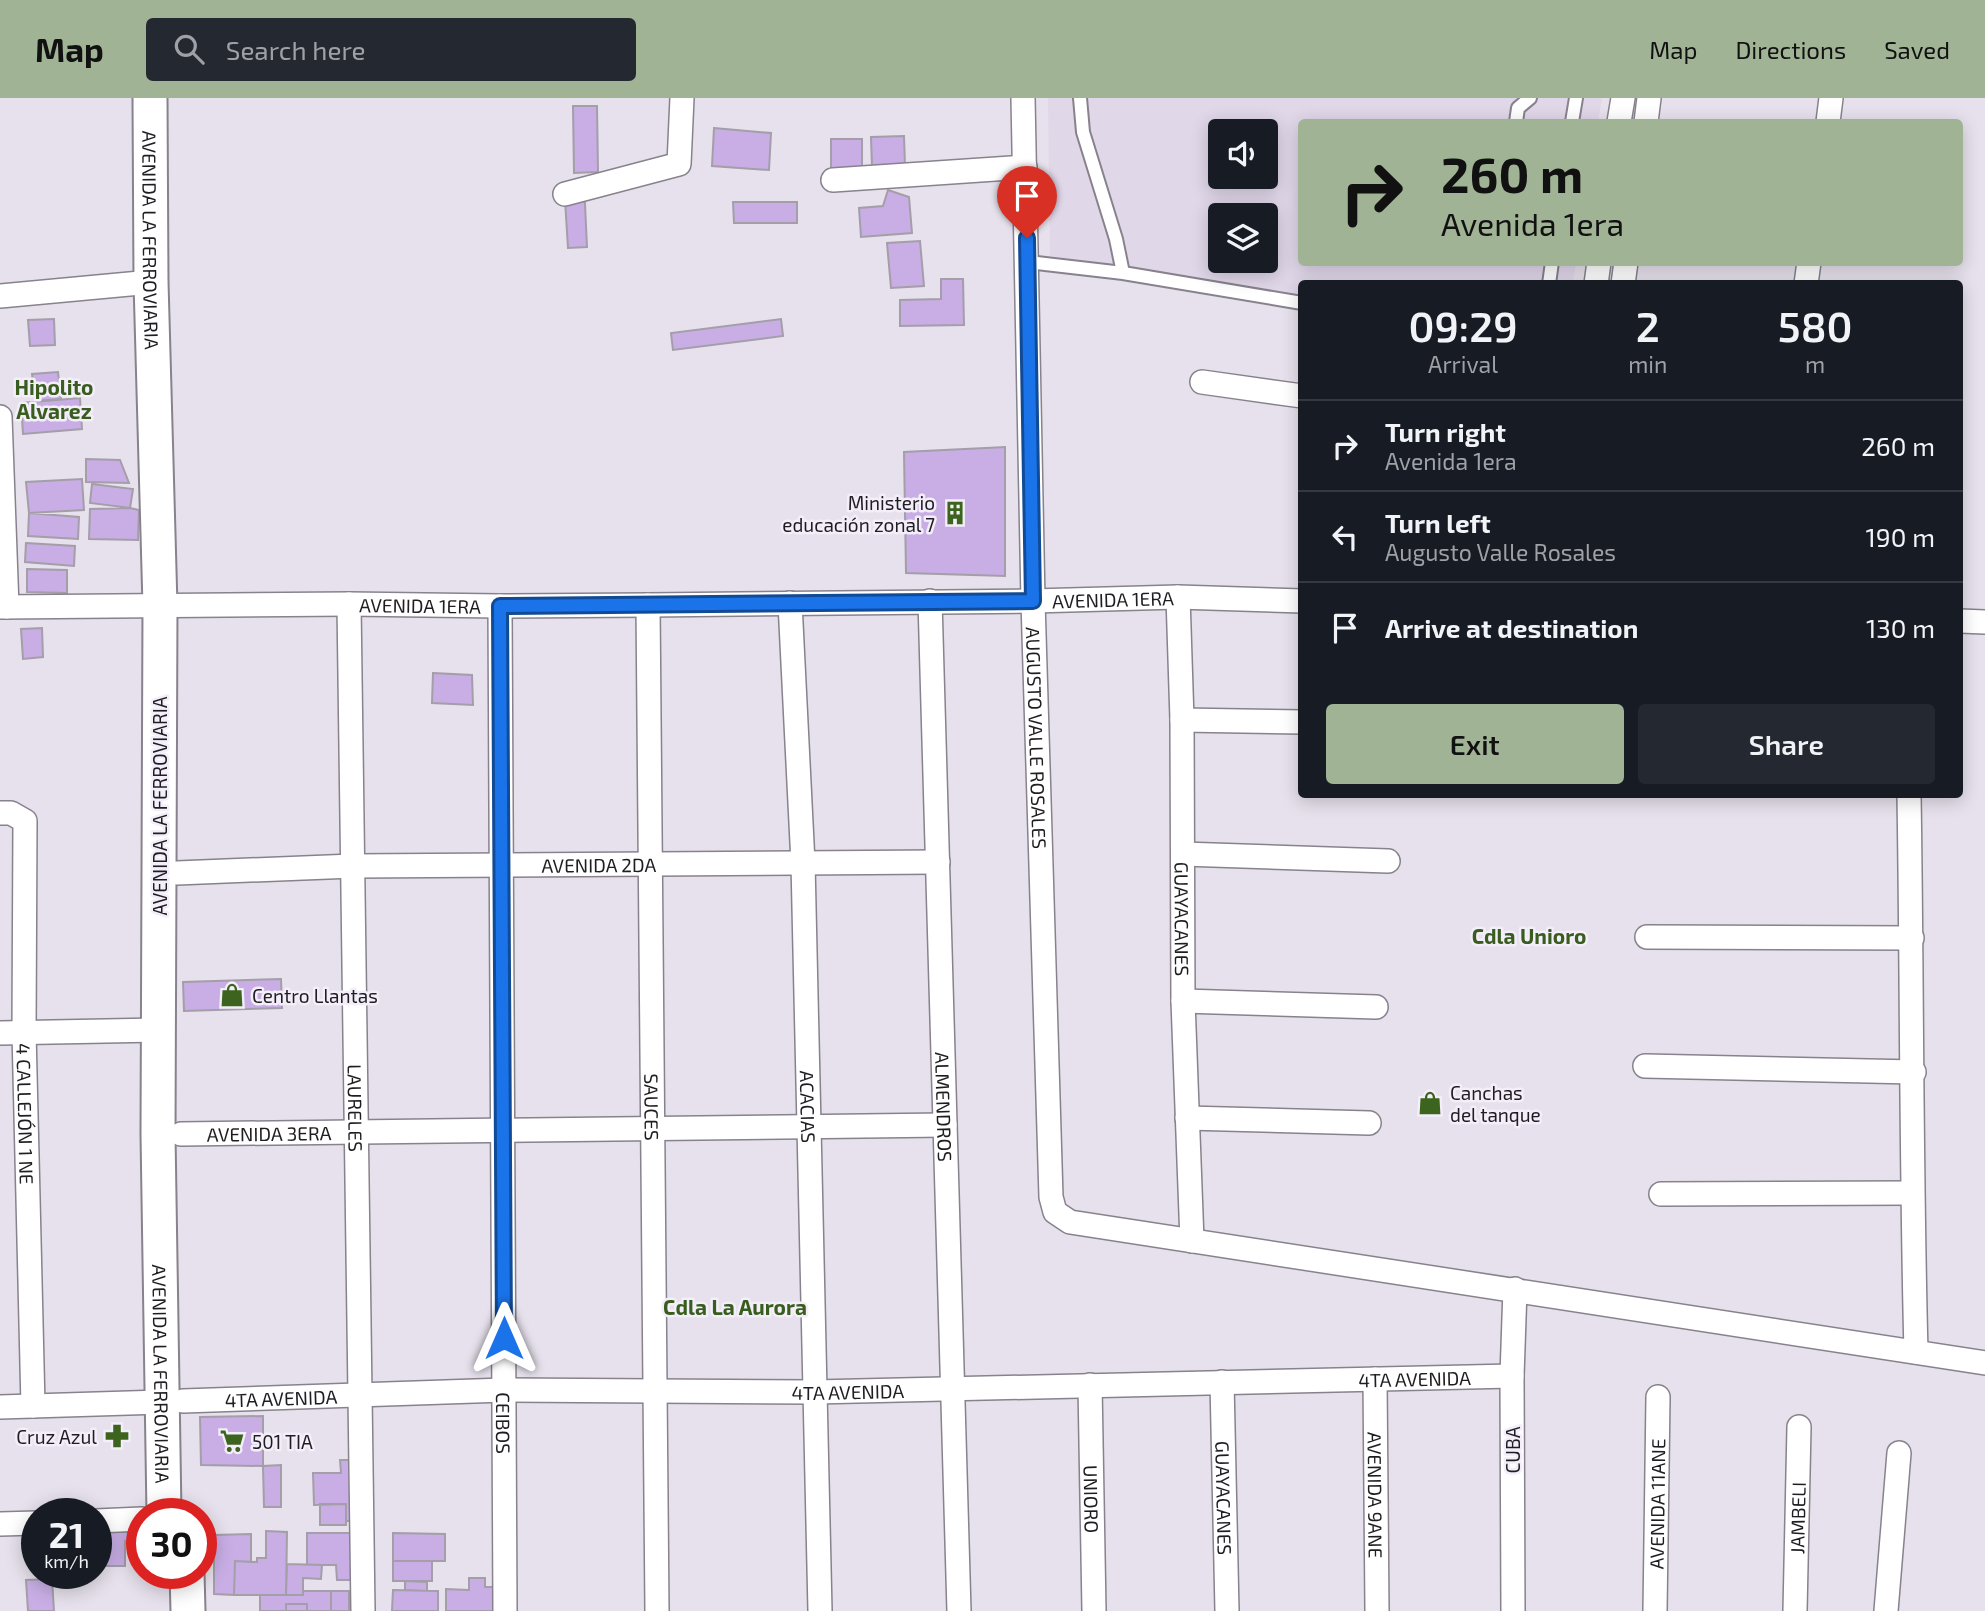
<!DOCTYPE html>
<html lang="en">
<head>
<meta charset="utf-8">
<style>
	:root { --surface:#171b24; --page:#242831; --text:#f1f3f6; --muted:#9ea1a6; --line:#363941; --accent:#a0b395 }
	body { margin:0; font-family:"Exo 2",sans-serif; background:var(--page); color:var(--text); height:100vh; display:flex; flex-direction:column; font-size:26px; white-space:nowrap }
	* { box-sizing:border-box; margin:0 }
	p { font-size:23px; color:var(--muted) }
	.icon { flex:none; width:38px; height:38px; fill:none; stroke:currentColor; stroke-width:2; stroke-linecap:round; stroke-linejoin:round }
	.map { position:relative; flex:1; overflow:hidden }
	.sheet { position:absolute; left:1298px; top:182px; width:665px; height:518px; display:flex; flex-direction:column; background:var(--surface); border-radius:7px; box-shadow:0 4px 18px #0003 }
	.sheet>* { flex:none }
	.top-card { position:absolute; left:1298px; top:21px; width:665px; height:147px; border-radius:7px; box-shadow:0 4px 18px #0003; background:#a0b395; color:#111; overflow:hidden }
	.fabs { position:absolute; left:1208px; top:21px; display:grid; gap:14px }
	.fabs a { display:grid; place-items:center; width:70px; height:70px; border-radius:7px; background:var(--surface); box-shadow:0 4px 18px #0003; font-size:35px }
	.speed { position:absolute; left:21px; top:1400px; display:flex; gap:14px; font-size:35px; font-weight:700; text-align:center }
	.speed>* { display:grid; place-content:center; width:91px; height:91px; border-radius:50%; background:var(--surface); box-shadow:0 4px 18px #0003; line-height:1 }
	.speed small { font-size:18px; font-weight:400 }
	.speed .limit { border:10px solid #d22; background:#fff; color:#111 }
	.pin { position:absolute; display:grid; place-items:center; width:60px; height:60px; color:#fff; margin:-72px -30px; border-radius:50% 50% 50% 0; rotate:-45deg; box-shadow:0 0 7px #0007 }
	.pin .icon { rotate:45deg }
	.me { position:absolute; width:77px; margin:-38px; rotate:0deg; stroke-linejoin:round; filter:drop-shadow(0 0 5px #0008) }
	.turn { display:flex; align-items:center; gap:24px; height:147px; padding:0 28px; font-size:32px }
	.turn .icon { width:91px; height:91px; stroke-width:2.5 }
	.turn b { display:block; font-size:49px; line-height:60px }
	.eta { display:flex; justify-content:space-evenly; align-items:center; height:119px; text-align:center }
	.eta b { font-size:42px; font-weight:600; line-height:49px }
	.primary-button { display:flex; gap:14px; margin-top:auto; padding:14px 28px }
	.primary-button a { flex:1; height:80px; border-radius:7px; background:var(--accent); color:#111; font-size:28px; font-weight:600; line-height:80px; text-align:center }
	.primary-button a+a { background:var(--page); color:var(--text) }
	ul { padding:0; list-style:none }
	li { display:flex; align-items:center; gap:21px; height:91px; padding:0 28px; border-top:2px solid var(--line) }
	li div { flex:1 }
	li b { display:block; font-size:26px }
	li em { font-style:normal }
	header { display:flex; align-items:center; gap:42px; box-sizing:border-box; height:98px; padding:0 35px; background:var(--accent); color:#111 }
	header strong { font-size:33px }
	nav { display:flex; gap:38px; margin-inline-start:auto; font-size:24px }
	.search { width:490px; height:63px; background:var(--page); display:flex; align-items:center; gap:18px; box-sizing:border-box; padding:0 24px; border-radius:7px; color:var(--muted); font-size:26px }
	.map>svg:first-child { display:block }
	.built { fill:#e0d7e9; fill-rule:evenodd }
	.building { fill:#c8aee5; stroke:#a39ea8; stroke-width:2 }
	.lines { fill:none; stroke-linecap:round; stroke-linejoin:round }
	.service-casing { stroke:#87828c; stroke-width:16 }
	.minor-casing { stroke:#87828c; stroke-width:26 }
	.secondary-casing { stroke:#87828c; stroke-width:37 }
	.service { stroke:#fff; stroke-width:12 }
	.minor { stroke:#fff; stroke-width:23 }
	.secondary { stroke:#fff; stroke-width:33 }
	.route-casing { stroke:#114b97; stroke-width:18 }
	.route { stroke:#1a73e8; stroke-width:12 }
	.labels { text-anchor:middle; dominant-baseline:central; stroke-width:5; stroke-linejoin:round; paint-order:stroke }
	.street-label { font-size:19px; fill:#1f1d21; stroke:#f3eef9 }
	.poi-label { font-size:19px; fill:#1f1d21; stroke:#f3eef9; text-anchor:start }
	.neighbourhood-label { font-size:21px; font-weight:bold; fill:#395d1e; stroke:#f3eef9 }
</style>
</head>
<body>
<header>
<strong>Map</strong>
<div class="search"><svg class="icon" aria-label="search" viewBox="0 0 24 24"><circle cx="10" cy="10" r="6"/><path d="M15 15l6 6"/></svg>Search here</div>
<nav><a>Map</a><a>Directions</a><a>Saved</a></nav>
</header>
<div class="map">
<svg width="1985" height="1513" viewBox="0 0 1985 1513">
	<rect width="100%" height="100%" fill="#e6e1ec"/>
	<path class="built" d="M1048 0H1602L1598 24H1302V164L1576 165 1573 185 1302 186V197L1050 158ZM1220 33H1265V79H1220ZM1220 117H1265V163H1220Z"/>
	<path class="building" d="M573 8H597L598 74 574 75Z
		M714 30 771 35 769 72 712 68Z
		M904 38 905 68 872 69 871 39Z
		M831 41H862V74H831Z
		M584 85 587 149 568 150 564 86Z
		M888 92 909 99 912 135 861 139 859 110 883 108Z
		M733 104H797V125H734Z
		M920 143 924 188 891 190 887 145Z
		M941 181H963L964 227 900 228V202L941 201Z
		M54 221 55 247 30 248 28 222Z
		M781 221 783 238 673 252 671 235Z
		M58 274 61 301 35 303 32 276Z
		M80 300 82 331 23 336 21 305Z
		M1005 349V478L906 475 904 354Z
		M86 361 120 362 129 385 86 384Z
		M82 381 84 412 29 415 26 384Z
		M92 386 133 391 130 410 90 405Z
		M130 410 139 412 138 442 89 441 90 411Z
		M29 415 79 419 78 441 28 438Z
		M26 445 75 448 74 468 25 464Z
		M27 471 67 472V495L27 494Z
		M42 530 43 559 23 561 21 531Z
		M433 575 472 577 473 607 432 605Z
		M281 881 282 910 184 913 183 884Z
		M263 1318V1368L201 1367 200 1319Z
		M340 1362H356L357 1423H346V1406L314 1407 313 1375H341Z
		M281 1367V1409H264L263 1368Z
		M320 1406H346V1427H320Z
		M101 1433H131L132 1443H125V1468H101Z
		M266 1433 287 1434 286 1497H234L235 1463 257 1464V1460H266Z
		M307 1435H353V1482H337L336 1467H307Z
		M393 1435 445 1436V1463H393Z
		M251 1436V1464L235 1463 234 1497 214 1496V1437Z
		M393 1463H432V1483H393Z
		M287 1466 322 1467 321 1481 303 1480V1497H286Z
		M469 1480H485V1489H499V1513H446V1491L469 1492Z
		M52 1481 54 1513H28L26 1482Z
		M405 1483 427 1484V1493L405 1492Z
		M393 1492 438 1493V1513H392Z
		M303 1493H331V1513H307V1506H286V1513H260V1497H303Z
		M331 1493H349V1513H331Z
		M286 1506H307V1513H286Z"/>
	<g class="lines">
		<g class="service-casing">
			<path id="service" d="M1080 0 1083 34 1116 141 1123 175 1302 205
				M1516 24 1518 10 1530 0
				M1572 24 1576 0
				M1028 164 1123 175
				M1549 186 1552 164"/>
		</g>
		<g class="minor-casing">
			<g id="minor">
				<path id="s1" d="M1023 0 1033 503 1051 1099 1055 1114 1070 1124 1985 1265"/>
				<path d="M1619 24 1623 0"/>
				<path d="M1646 24 1649 0"/>
				<path d="M1828 24 1831 0"/>
				<path d="M833 82 1025 69"/>
				<path d="M565 96 679 66 682 0"/>
				<path d="M1596 186 1599 164"/>
				<path d="M1623 186 1626 164"/>
				<path d="M1806 186 1809 164"/>
				<path d="M0 198 151 184"/>
				<path d="M1202 284 1302 298"/>
				<path d="M0 319 7 509"/>
				<path id="s2" d="M1178 499 1182 622 1183 903 1192 1143"/>
				<path id="s3" d="M930 503 959 1513"/>
				<path id="s4" d="M790 505 803 765 820 1513"/>
				<path id="s5" d="M349 506 363 1513"/>
				<path id="s6" d="M648 507 657 1513"/>
				<path id="s7" d="M500 508 505 1513"/>
				<path id="s8" d="M0 509 349 506 500 508 648 507 1033 503 1178 499 1302 503"/>
				<path d="M1960 523 1985 524"/>
				<path d="M1182 622 1302 624"/>
				<path d="M1909 696C1912 882 1911 1068 1916 1254"/>
				<path id="s9" d="M0 715H11L25 723 24 934 33 1308"/>
				<path d="M1183 756 1388 763"/>
				<path id="s10" d="M177 775 353 768 938 764"/>
				<path d="M1647 839 1912 840"/>
				<path d="M1183 903 1376 909"/>
				<path d="M0 935 158 932"/>
				<path d="M1645 968 1914 974"/>
				<path d="M1187 1020 1369 1025"/>
				<path id="s11" d="M181 1036 945 1027"/>
				<path d="M1661 1096 1912 1095"/>
				<path id="s12" d="M1375 1281 1377 1513"/>
				<path id="s13" d="M1222 1284 1227 1513"/>
				<path id="s14" d="M1090 1287 1094 1513"/>
				<path id="s15" d="M183 1303 504 1292 815 1294 1512 1278"/>
				<path d="M0 1309 161 1304"/>
				<path d="M96 1423 142 1421"/>
				<path d="M0 1426 37 1425"/>
				<path d="M1513 1513 1512 1278 1515 1191"/>
				<path id="s16" d="M1655 1513 1658 1299"/>
				<path id="s17" d="M1795 1513 1799 1329"/>
				<path d="M1886 1513 1899 1355"/>
			</g>
		</g>
		<g class="secondary-casing">
			<g id="secondary">
				<path id="s18" d="M150 0 151 184 160 508 158 1036 164 1416"/>
				<path d="M187 1475 188 1513"/>
			</g>
		</g>
		<use href="#service" class="service"/>
		<use href="#minor" class="minor"/>
		<use href="#secondary" class="secondary"/>
	</g>
	<g class="lines">
		<g class="route-casing">
			<path id="route" d="M504 1240 500 508 1033 503 1027 140"/>
		</g>
		<use href="#route" class="route"/>
	</g>
	<defs>
		<g id="building-bare" transform="scale(1.89)"><path d="M-4-6H4V6H1V3H-1V6H-4ZM-2.5-4.3h1.7v1.8h-1.7ZM.8-4.3h1.7v1.8H.8ZM-2.5-1h1.7V.8h-1.7ZM.8-1h1.7V.8H.8Z" fill="#3d641e" stroke="#f3eef9" stroke-width="2.5" paint-order="stroke"/></g>
		<g id="shop-bare" transform="scale(1.89)"><path d="M-5-2.5h2.3a2.7 3.5 0 0 1 5.4 0H5L5.5 6h-11ZM-1.5-2.5h3a1.5 2.3 0 0 0-3 0Z" fill="#3d641e" stroke="#f3eef9" stroke-width="2.5" paint-order="stroke"/></g>
		<g id="pharmacy-bare" transform="scale(1.89)"><path d="M-2-6h4v4h4v4h-4v4h-4v-4h-4v-4h4Z" fill="#3d641e" stroke="#f3eef9" stroke-width="2.5" paint-order="stroke"/></g>
		<g id="supermarket-bare" transform="scale(1.89)"><path d="M-6-5.5h2.5l.6 2H6L4.5 2H-2.5L-4.4-4H-6ZM-1.5 3.2a1.3 1.3 0 1 0 .1 0ZM3 3.2a1.3 1.3 0 1 0 .1 0Z" fill="#3d641e" stroke="#f3eef9" stroke-width="2.5" paint-order="stroke"/></g>
	</defs>
	<g fill-rule="evenodd">
		<use href="#building-bare" x="955" y="415"/>
		<use href="#shop-bare" x="232" y="897"/>
		<use href="#shop-bare" x="1430" y="1005"/>
		<use href="#pharmacy-bare" x="117" y="1338"/>
		<use href="#supermarket-bare" x="232" y="1343"/>
	</g>
	<g class="labels">
		<g class="street-label">
			<text stroke="none"><textPath href="#s18" startOffset="142">AVENIDA LA FERROVIARIA</textPath></text>
			<text stroke="none"><textPath href="#s8" startOffset="1113">AVENIDA 1ERA</textPath></text>
			<text stroke="none"><textPath href="#s8" startOffset="420">AVENIDA 1ERA</textPath></text>
			<text stroke="none"><textPath href="#s1" startOffset="640">AUGUSTO VALLE ROSALES</textPath></text>
			<text transform="translate(159 708) rotate(-90)">AVENIDA LA FERROVIARIA</text>
			<text stroke="none"><textPath href="#s10" startOffset="422">AVENIDA 2DA</textPath></text>
			<text stroke="none"><textPath href="#s2" startOffset="322">GUAYACANES</textPath></text>
			<text stroke="none"><textPath href="#s3" startOffset="506">ALMENDROS</textPath></text>
			<text stroke="none"><textPath href="#s5" startOffset="504">LAURELES</textPath></text>
			<text stroke="none"><textPath href="#s4" startOffset="504">ACACIAS</textPath></text>
			<text stroke="none"><textPath href="#s6" startOffset="502">SAUCES</textPath></text>
			<text stroke="none"><textPath href="#s9" startOffset="320">4 CALLEJÓN 1 NE</textPath></text>
			<text stroke="none"><textPath href="#s11" startOffset="88">AVENIDA 3ERA</textPath></text>
			<text stroke="none"><textPath href="#s18" startOffset="1276">AVENIDA LA FERROVIARIA</textPath></text>
			<text stroke="none"><textPath href="#s15" startOffset="1232">4TA AVENIDA</textPath></text>
			<text stroke="none"><textPath href="#s15" startOffset="665">4TA AVENIDA</textPath></text>
			<text stroke="none"><textPath href="#s15" startOffset="98">4TA AVENIDA</textPath></text>
			<text stroke="none"><textPath href="#s7" startOffset="817">CEIBOS</textPath></text>
			<text transform="translate(1512 1352) rotate(-90)">CUBA</text>
			<text stroke="none"><textPath href="#s12" startOffset="116">AVENIDA 9ANE</textPath></text>
			<text stroke="none"><textPath href="#s13" startOffset="116">GUAYACANES</textPath></text>
			<text stroke="none"><textPath href="#s14" startOffset="114">UNIORO</textPath></text>
			<text stroke="none"><textPath href="#s16" startOffset="107">AVENIDA 11ANE</textPath></text>
			<text stroke="none"><textPath href="#s17" startOffset="93">JAMBELI</textPath></text>
		</g>
		<g class="poi-label">
			<text x="935" y="404" text-anchor="end">Ministerio<tspan x="935" dy="22">educación zonal 7</tspan></text>
			<text x="252" y="897">Centro Llantas</text>
			<text x="1450" y="994">Canchas<tspan x="1450" dy="22">del tanque</tspan></text>
			<text x="97" y="1338" text-anchor="end">Cruz Azul</text>
			<text x="252" y="1343">501 TIA</text>
		</g>
		<g class="neighbourhood-label">
			<text x="54" y="288">Hipolito<tspan x="54" dy="24">Alvarez</tspan></text>
			<text x="1529" y="837">Cdla Unioro</text>
			<text x="735" y="1208">Cdla La Aurora</text>
		</g>
	</g>
</svg>
<div class="fabs">
<a><svg class="icon" aria-label="sound" viewBox="0 0 24 24"><path d="M4 9h4l5-4v14l-5-4H4zM17 9q2 3 0 6"/></svg></a>
<a><svg class="icon" aria-label="layers" viewBox="0 0 24 24"><path d="M12 4l9 5-9 5-9-5zM3 14l9 5 9-5"/></svg></a>
</div>
<div class="speed"><div>21<small>km/h</small></div><div class="limit">30</div></div>
<div class="pin" style="left:1027px;top:140px;background:#d93025"><svg class="icon" aria-label="arrive" viewBox="0 0 24 24"><path d="M6 21V4h12l-3 4 3 4H6"/></svg></div>
<svg class="me" style="left:504px;top:1240px" viewBox="-20 -20 40 40"><path d="M0-17L14 15 0 8-14 15z" fill="#1a73e8" stroke="#fff" stroke-width="4"/></svg>
<div class="top-card">
<div class="turn"><svg class="icon" aria-label="right" viewBox="0 0 24 24"><path d="M7 20v-9h11M14 6l5 5-5 5"/></svg><div><b>260 m</b>Avenida 1era</div></div>
</div>
<section class="sheet">
<div class="eta">
<div><b>09:29</b><p>Arrival</p></div>
<div><b>2</b><p>min</p></div>
<div><b>580</b><p>m</p></div>
</div>
<ul>
<li><svg class="icon" aria-label="right" viewBox="0 0 24 24"><path d="M7 20v-9h11M14 6l5 5-5 5"/></svg><div><b>Turn right</b><p>Avenida 1era</p></div><em>260 m</em></li>
<li><svg class="icon" aria-label="left" viewBox="0 0 24 24"><path d="M17 20v-9H6M10 6l-5 5 5 5"/></svg><div><b>Turn left</b><p>Augusto Valle Rosales</p></div><em>190 m</em></li>
<li><svg class="icon" aria-label="arrive" viewBox="0 0 24 24"><path d="M6 21V4h12l-3 4 3 4H6"/></svg><div><b>Arrive at destination</b></div><em>130 m</em></li>
</ul>
<div class="primary-button"><a>Exit</a><a>Share</a></div>
</section>
</div>
</body>
</html>
